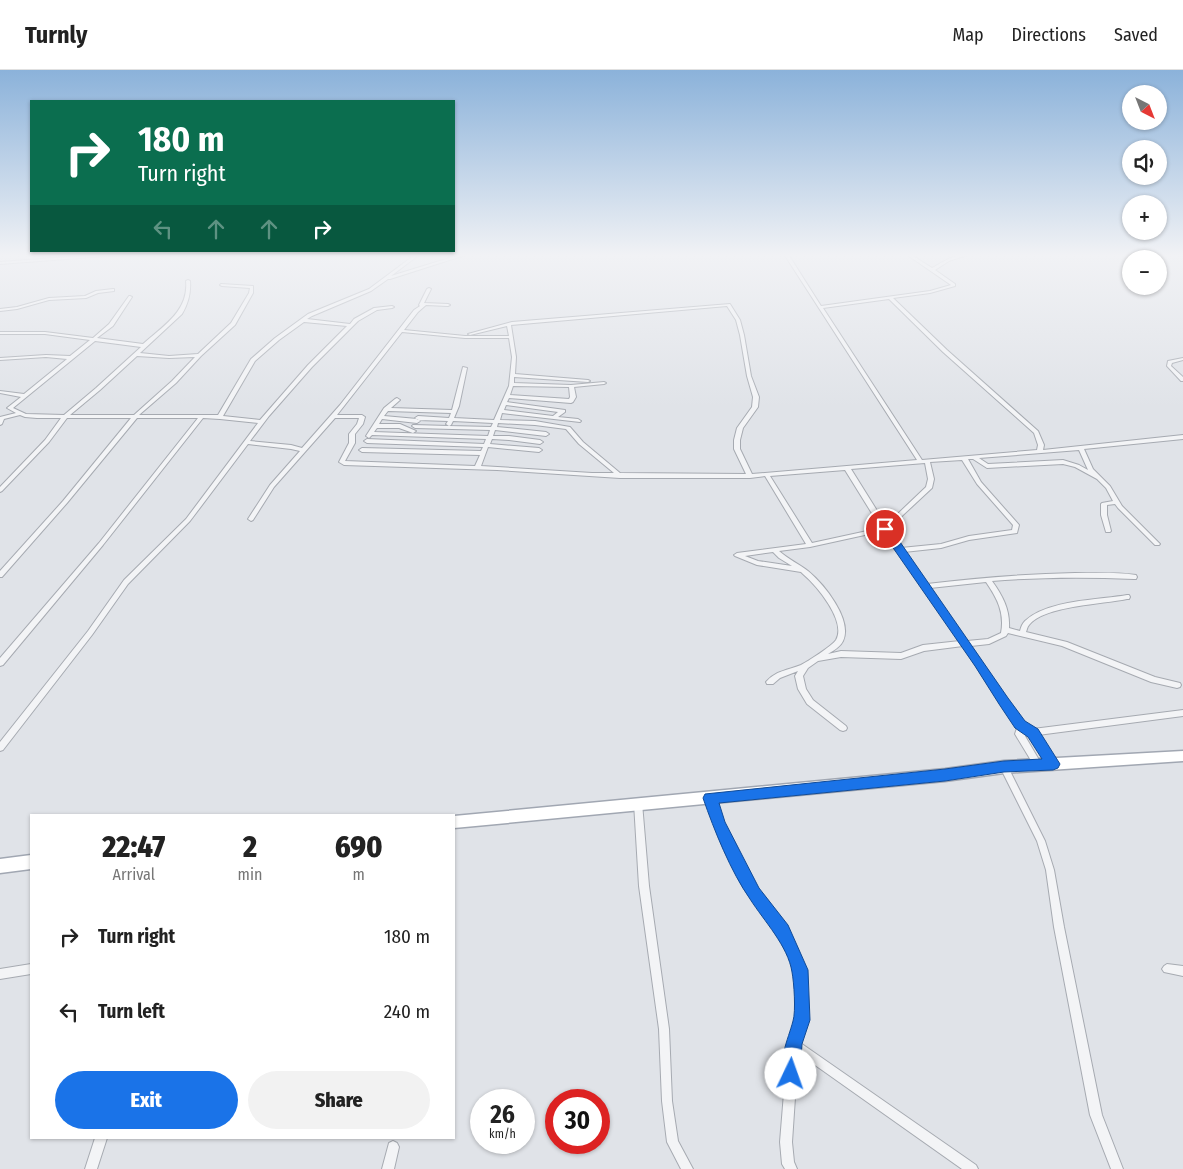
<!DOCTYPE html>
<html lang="en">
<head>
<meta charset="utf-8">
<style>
	:root { --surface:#fff; --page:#f2f2f2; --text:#222; --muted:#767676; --line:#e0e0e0; --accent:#1a73e8 }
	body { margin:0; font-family:"Fira Sans Condensed",sans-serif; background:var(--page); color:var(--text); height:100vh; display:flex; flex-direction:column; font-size:19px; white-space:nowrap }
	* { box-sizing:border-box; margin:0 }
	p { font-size:16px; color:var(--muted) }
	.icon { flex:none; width:28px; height:28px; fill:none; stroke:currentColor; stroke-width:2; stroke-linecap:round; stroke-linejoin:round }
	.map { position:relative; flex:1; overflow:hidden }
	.sheet { position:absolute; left:30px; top:744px; width:425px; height:325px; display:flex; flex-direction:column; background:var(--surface); border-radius:0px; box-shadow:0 1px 4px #0004 }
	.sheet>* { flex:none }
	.top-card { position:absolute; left:30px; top:30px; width:425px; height:152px; border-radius:0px; box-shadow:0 1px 4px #0004; background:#0b6e4f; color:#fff; overflow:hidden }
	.needle { width:32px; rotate:138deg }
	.tools { position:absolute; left:1122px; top:15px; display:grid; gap:10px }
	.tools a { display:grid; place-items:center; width:45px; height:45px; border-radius:50%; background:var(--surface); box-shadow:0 1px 4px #0004; font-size:25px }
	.speed { position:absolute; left:470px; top:1019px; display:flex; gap:10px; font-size:25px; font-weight:700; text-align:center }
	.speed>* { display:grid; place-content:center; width:65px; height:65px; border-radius:50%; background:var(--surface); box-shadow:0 1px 4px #0004; line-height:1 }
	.speed small { font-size:12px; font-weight:400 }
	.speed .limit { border:8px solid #d22; background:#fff; color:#111 }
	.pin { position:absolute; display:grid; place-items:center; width:42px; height:42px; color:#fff; margin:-21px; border:2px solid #fff; border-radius:50%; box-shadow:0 1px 5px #0007 }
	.me { position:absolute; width:55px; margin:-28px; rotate:3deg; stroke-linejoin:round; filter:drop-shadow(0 0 4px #0008) }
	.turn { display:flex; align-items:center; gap:18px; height:105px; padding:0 25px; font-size:22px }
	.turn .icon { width:65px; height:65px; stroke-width:2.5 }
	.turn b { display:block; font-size:35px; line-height:42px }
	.lanes { display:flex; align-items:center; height:48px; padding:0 25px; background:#0003; justify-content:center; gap:25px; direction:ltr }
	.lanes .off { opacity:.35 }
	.eta { display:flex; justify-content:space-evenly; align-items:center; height:85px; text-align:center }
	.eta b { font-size:30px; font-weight:800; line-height:35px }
	.primary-button { display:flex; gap:10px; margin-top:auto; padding:10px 25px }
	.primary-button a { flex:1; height:58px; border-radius:30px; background:var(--accent); color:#fff; font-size:20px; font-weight:800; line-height:58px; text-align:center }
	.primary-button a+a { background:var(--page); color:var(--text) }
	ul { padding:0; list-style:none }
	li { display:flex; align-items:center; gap:15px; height:75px; padding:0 25px }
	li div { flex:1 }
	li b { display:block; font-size:19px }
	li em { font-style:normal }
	header { display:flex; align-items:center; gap:30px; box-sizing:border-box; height:70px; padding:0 25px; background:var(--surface); border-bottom:1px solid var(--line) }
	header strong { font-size:24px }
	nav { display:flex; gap:28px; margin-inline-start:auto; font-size:18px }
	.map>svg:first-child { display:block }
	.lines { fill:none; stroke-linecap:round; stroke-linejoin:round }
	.minor-casing { stroke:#a6aab1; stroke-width:2 }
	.primary-casing { stroke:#a1a7b2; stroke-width:3 }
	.minor { fill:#f3f4f6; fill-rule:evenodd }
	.primary { fill:#fff; fill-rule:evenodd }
	.route { fill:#1a73e8; stroke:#114b97 }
</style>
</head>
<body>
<header>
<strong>Turnly</strong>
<nav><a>Map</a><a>Directions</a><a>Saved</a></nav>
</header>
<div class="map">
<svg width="1183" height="1099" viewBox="0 0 1183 1099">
	<rect width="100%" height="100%" fill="#e0e3e8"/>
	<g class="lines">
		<g class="minor-casing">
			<path id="minor" d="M110 184H121L119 185 0 194V192Z
				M416 184H420L391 206 459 185 462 186 390 209H388L371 221 312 246 307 249 350 254 354 249 374 238 392 236 394 237 392 238 377 240 358 251 312 297 269 346 250 371 291 375 302 378 340 335 414 240 420 236 419 235 427 219 429 218 431 219 424 233 448 234 450 235 448 236 426 235 418 242 404 260 465 266H509L507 256 470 265 468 264 512 252 730 234 740 250 744 265 751 306 759 327 758 337 743 358 740 370V379L752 404 917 390 784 184H788L821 236 930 221 951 215 906 184H910L932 198C943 192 954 184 968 184L967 185 949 191 935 200 955 214V216L930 223 893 228 947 280 1038 361 1044 375 1043 380 1183 365V369L1084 379 1093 399 1110 416 1122 436 1160 474 1159 475H1155L1118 438 1115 434 1107 435V445L1111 461 1110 462H1106L1101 445V434L1102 433 1113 431 1106 418 1097 409 1075 397 1063 394 987 398 973 389H968L981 412 1019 455 1017 463 969 470 941 478 904 482 927 514C976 508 1025 504 1075 503 1095 503 1117 502 1136 505L1137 507 1136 509H1134C1087 507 1040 507 992 511 1003 526 1010 540 1009 558L1020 561C1021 557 1022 554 1025 551 1047 530 1098 530 1127 525H1129L1130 527 1129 529H1127C1104 534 1043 536 1029 555 1027 557 1027 560 1026 562L1067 572 1155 607 1180 613 1181 615 1180 617 1177 618 1151 612 1062 576 1008 563 1006 566 989 574 971 576 1006 629 1023 652 1033 659 1183 640V646L1038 665 1057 694 1056 696 1053 697 1050 696 1031 666H1025L1042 695 1041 697 1038 698 1035 697 1015 664 1017 658 1019 657 1000 633 963 576 924 581 901 589 841 587 818 591 808 598 803 606 806 619 813 630 846 656 847 658 846 660 843 661 840 660 807 634 798 619 795 606 798 601 780 608 773 614H767L766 612C775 601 788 600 801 595 807 592 832 576 836 570 847 551 816 515 803 504L801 502 757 495 735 486 734 485 737 483 806 474 765 406 750 408H620L497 400 344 395 339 392 349 373V364L357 354 359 348H335L274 417 253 450 251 451 248 449 270 415 300 381 291 379 248 374 190 451 128 514 92 565 3 680 0 681V672L88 561 124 510 186 449 258 353 220 349 203 348 103 475 3 595 0 596V588L99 473 198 348H137L67 433 2 507H0V501L63 431 131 348H67L49 372 2 421 0 422V417L45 370 61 348H37L25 347 20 345 4 349 2 354 0 355V347L16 343 7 338 21 327 0 323V321L24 324 67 289 46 287 0 290V288L46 285 70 286 90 270 45 264H0V262H45L93 268 109 254 129 226H130L132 227 113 256 97 268 143 274C163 256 189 241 186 211L188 210 190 211C191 223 188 234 182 244L140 283 169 286 198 284 231 253 249 223 250 218 222 216 220 215 221 214 253 216V223L235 255 201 286 176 313 139 345H218L251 289 275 268 308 244 369 219ZM889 229 943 282 1034 363 1038 375 1037 380 922 390 823 238ZM727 236 736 250 740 265 747 306 753 327 752 337 737 358 734 370V379L746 404 620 403 583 372 570 357 535 351 500 350 502 343 580 352 581 351 578 349 558 347 565 342V340L507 332 509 328 571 333 573 332 576 327 574 317 604 314 606 313 604 312 571 315 514 313V307L588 312 590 311 588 310 515 304 516 287 511 255ZM304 252 347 256 308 295 260 350 223 346 255 291 279 270ZM402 262 465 268H509L512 287 509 316 494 350 454 348 459 336 467 298 463 297 452 340 391 338 400 330 397 328 395 329 384 338 366 366 369 368 372 365 486 369 484 374 367 369 364 371 367 373 483 377 481 381 362 378 359 380 362 382 480 385 475 396 345 391 355 373V364L363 354 365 347 362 345H337ZM95 271 141 277 96 318 64 345 26 344 13 338ZM137 286 169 288 195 287 172 311 134 345H70L100 320ZM513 316 569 317 570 327 569 329 510 325ZM506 335 558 342 553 346 504 340ZM388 341 451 343 449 348 418 346 415 348 418 350 448 351 446 354 449 356 413 355 412 356 415 358 490 360 488 366 374 362 377 358H399L413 363 416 361 400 354H379L382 349 417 353 420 351 417 349 384 346ZM453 351 493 353 491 357 449 356 451 355ZM498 353 535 355 566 359 579 374 614 403H592L481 396 488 377 539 382 542 380 539 378 490 374 492 369 509 370 540 374 543 372 540 370 509 366H493L495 360 546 366 549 364 546 362 497 357ZM1079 380 1088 400 1079 395 1063 390 988 394 979 388ZM962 390 977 414 1013 455 1012 460 969 466 941 474 901 478 888 459 932 418 934 409 930 392ZM925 393 928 409 926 417 886 455 851 399ZM845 400 881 458 812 473 770 406ZM883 461 960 571 923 575 901 583 841 581 828 584C833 581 840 577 843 571 853 550 824 514 808 501 799 494 788 489 779 481L810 477ZM773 482 779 488 792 496 758 491 745 486ZM986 512C997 528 1005 543 1001 563L988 569 967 571 930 518Z
				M1176 184H1183V186L1177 185Z
				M113 219H114V221L98 223 86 228 49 230 17 239 0 241V239L17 237 49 228 85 226 96 221Z
				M1183 288V290L1172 293 1171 296 1183 307V311H1181L1167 296 1168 291Z
				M1004 694 1007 695 1045 771 1054 800 1064 857 1102 1045 1123 1099H1111L1090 1045 1054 857 1046 800 1037 771 1000 697 1001 695Z
				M710 724 713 725 723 752 757 820 785 857 805 900 807 950 799 972 976 1095 978 1099H962L798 983 792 1072 794 1092 797 1099H785L782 1094 780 1072 788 974 797 950 795 900 779 863 751 826 715 753 706 728 707 725Z
				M638 729 641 730 642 733 649 816 669 959 672 1031 678 1071 693 1099H681L667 1072 662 1031 659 959 639 816 634 733 635 730Z
				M31 894V904L0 909V899Z
				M1167 894 1183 896V906L1164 902 1162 899 1164 896Z
				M95 1068H107L97 1099H85Z
				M393 1071 397 1073 399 1077 394 1099H382L389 1073Z"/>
		</g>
		<g class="primary-casing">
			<path id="primary" d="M1183 681V691L1004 703 945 711 454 758V746L945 699 1004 691Z
				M31 785V799L0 803V789Z"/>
		</g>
		<use href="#minor" class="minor"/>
		<use href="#primary" class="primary"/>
	</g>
	<linearGradient id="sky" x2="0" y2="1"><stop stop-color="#8bb2da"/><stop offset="0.55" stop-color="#f1f2f5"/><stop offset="1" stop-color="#f1f2f5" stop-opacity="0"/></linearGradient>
	<rect width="1183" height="337" fill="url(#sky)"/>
	<path class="route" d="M882 456H889L1008 628 1025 651 1038 659 1060 694 1058 698 1053 700 1004 702 945 711 719 733 725 752 759 818 788 855 808 900 810 950 802 974 800 1004 798 1011 791 1013 785 1011C777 991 788 970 793 951 796 941 794 913 792 902 788 876 764 851 750 829 731 802 714 760 703 728L705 724 945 699 1004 691 1042 689 1028 667 1015 658 999 634 975 596 880 459Z"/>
</svg>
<div class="tools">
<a><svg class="needle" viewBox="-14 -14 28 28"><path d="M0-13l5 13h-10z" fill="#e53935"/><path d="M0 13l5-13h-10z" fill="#767676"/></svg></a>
<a><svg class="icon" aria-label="sound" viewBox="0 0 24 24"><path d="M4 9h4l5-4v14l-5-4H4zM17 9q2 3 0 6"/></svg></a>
<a>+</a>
<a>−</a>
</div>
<div class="speed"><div>26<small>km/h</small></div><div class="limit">30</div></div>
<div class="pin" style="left:885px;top:459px;background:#d93025"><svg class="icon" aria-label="arrive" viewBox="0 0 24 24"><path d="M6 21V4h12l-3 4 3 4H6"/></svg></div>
<svg class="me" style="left:791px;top:1004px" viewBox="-20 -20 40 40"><circle r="19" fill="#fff"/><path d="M0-13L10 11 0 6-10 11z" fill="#1a73e8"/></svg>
<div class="top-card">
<div class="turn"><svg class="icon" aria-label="right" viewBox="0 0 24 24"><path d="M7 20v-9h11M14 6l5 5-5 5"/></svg><div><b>180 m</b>Turn right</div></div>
<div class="lanes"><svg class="icon off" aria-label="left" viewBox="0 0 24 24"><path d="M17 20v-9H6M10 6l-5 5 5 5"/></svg><svg class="icon off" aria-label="ahead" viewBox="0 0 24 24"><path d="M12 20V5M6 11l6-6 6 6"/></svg><svg class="icon off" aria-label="ahead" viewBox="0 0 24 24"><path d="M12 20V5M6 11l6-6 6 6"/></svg><svg class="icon" aria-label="right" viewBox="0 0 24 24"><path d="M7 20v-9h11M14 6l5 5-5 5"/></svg></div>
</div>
<section class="sheet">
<div class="eta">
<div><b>22:47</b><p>Arrival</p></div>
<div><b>2</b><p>min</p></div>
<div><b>690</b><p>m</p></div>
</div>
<ul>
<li><svg class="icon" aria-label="right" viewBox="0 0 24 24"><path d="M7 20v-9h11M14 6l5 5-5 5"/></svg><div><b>Turn right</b></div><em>180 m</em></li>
<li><svg class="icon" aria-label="left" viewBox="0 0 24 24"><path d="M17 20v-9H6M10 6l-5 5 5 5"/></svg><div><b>Turn left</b></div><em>240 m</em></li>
</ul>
<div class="primary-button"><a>Exit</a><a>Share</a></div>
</section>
</div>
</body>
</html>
